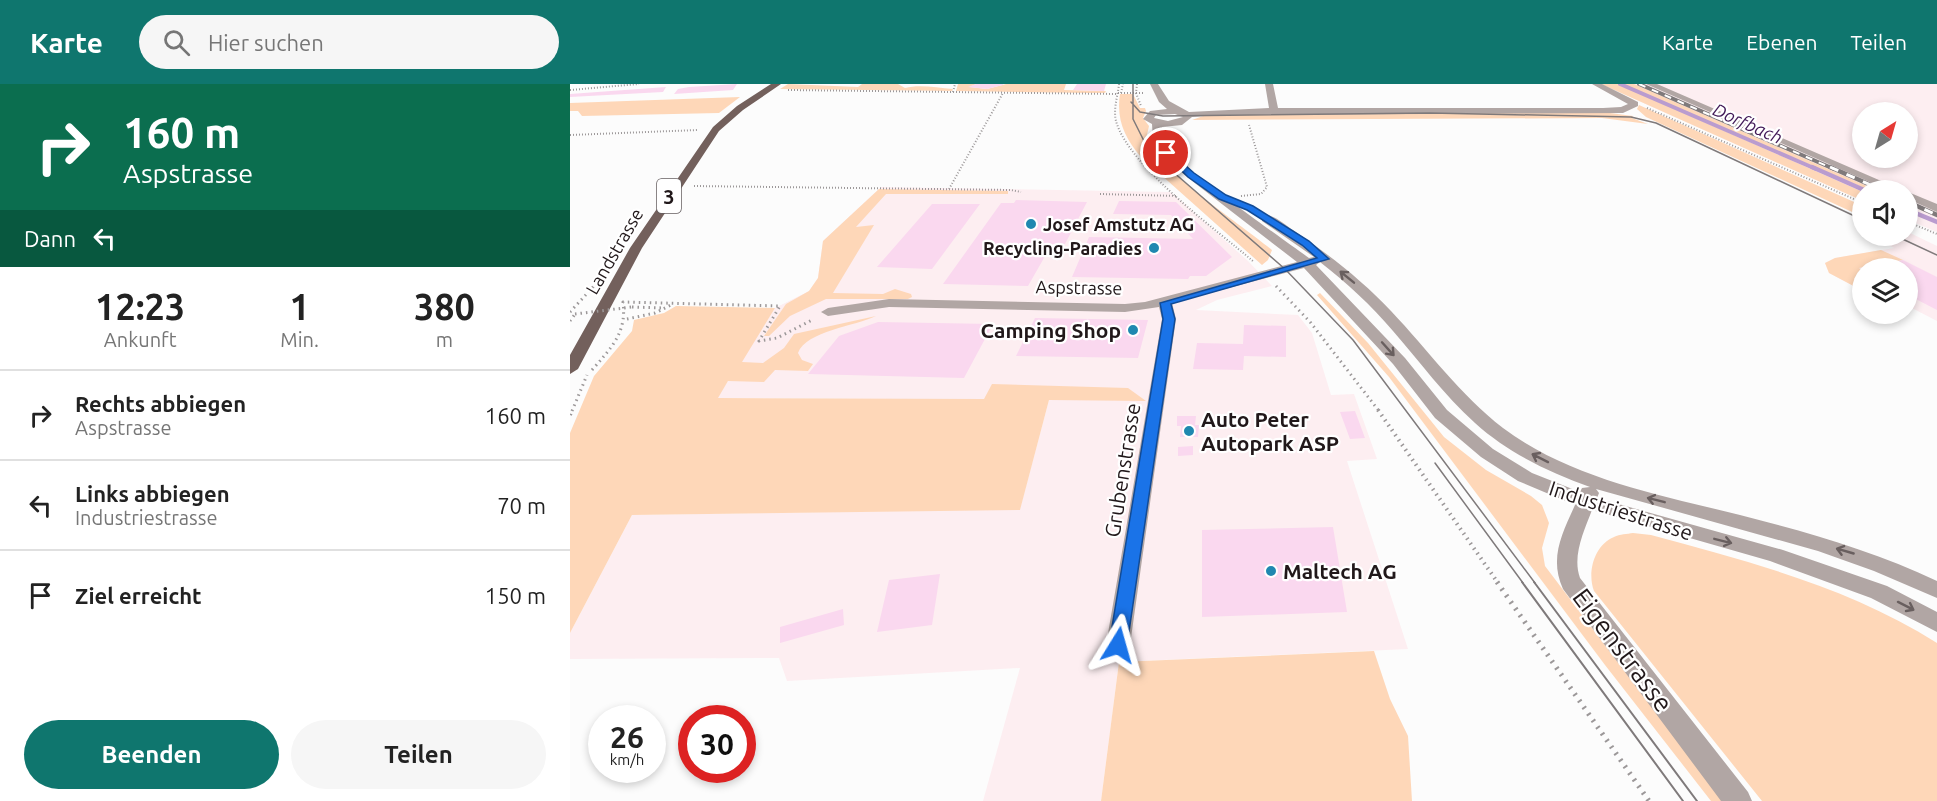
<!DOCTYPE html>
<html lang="de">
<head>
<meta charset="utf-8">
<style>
	:root { --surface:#fff; --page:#f6f6f6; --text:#222; --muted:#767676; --line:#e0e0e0; --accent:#0f766e }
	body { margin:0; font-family:Ubuntu,sans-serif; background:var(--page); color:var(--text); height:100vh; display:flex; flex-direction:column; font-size:22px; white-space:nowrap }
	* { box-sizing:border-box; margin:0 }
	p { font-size:20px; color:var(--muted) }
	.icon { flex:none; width:33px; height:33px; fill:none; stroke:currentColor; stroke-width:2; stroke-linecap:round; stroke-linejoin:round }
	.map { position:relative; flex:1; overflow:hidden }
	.side { display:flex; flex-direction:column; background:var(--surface); width:570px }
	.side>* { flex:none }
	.top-card { background:#0b6e4f; color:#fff; overflow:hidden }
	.needle { width:39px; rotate:37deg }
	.controls { position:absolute; left:1282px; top:18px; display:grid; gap:12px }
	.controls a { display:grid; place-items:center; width:66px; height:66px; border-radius:50%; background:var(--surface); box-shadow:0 3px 9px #0003; font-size:30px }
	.speed { position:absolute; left:18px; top:621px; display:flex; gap:12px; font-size:30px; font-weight:700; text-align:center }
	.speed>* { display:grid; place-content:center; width:78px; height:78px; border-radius:50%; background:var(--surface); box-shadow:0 3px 9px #0003; line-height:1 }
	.speed small { font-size:15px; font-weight:400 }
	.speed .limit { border:9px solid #d22; background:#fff; color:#111 }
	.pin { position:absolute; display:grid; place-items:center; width:51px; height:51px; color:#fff; margin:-26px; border:3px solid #fff; border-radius:50%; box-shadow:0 2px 6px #0007 }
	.me { position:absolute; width:66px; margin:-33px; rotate:8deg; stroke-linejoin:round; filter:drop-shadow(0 0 4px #0008) }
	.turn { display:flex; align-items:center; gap:21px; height:126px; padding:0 24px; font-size:27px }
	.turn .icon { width:78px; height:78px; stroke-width:2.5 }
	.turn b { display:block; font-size:42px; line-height:51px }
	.then { display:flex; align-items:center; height:57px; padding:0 24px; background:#0003; gap:12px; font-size:22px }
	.eta { display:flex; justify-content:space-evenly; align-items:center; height:102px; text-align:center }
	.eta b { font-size:36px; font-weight:700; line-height:42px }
	.button { display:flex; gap:12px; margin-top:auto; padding:12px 24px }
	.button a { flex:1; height:69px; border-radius:36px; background:var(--accent); color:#fff; font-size:24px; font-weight:700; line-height:69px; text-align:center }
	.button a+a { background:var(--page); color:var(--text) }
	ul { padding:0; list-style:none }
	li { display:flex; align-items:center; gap:18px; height:90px; padding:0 24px; border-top:2px solid var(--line) }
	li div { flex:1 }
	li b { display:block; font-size:22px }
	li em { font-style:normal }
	header { display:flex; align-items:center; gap:36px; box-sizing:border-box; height:84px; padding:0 30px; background:var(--accent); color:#fff }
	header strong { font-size:28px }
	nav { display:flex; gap:33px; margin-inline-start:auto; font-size:21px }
	.search { width:420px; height:54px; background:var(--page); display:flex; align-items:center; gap:15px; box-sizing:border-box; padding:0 21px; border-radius:33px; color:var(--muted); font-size:22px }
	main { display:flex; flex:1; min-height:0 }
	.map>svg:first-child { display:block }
	.built { fill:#fdeef1; fill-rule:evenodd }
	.green { fill:#fed7b8 }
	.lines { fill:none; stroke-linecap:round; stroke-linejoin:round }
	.stream-far1 { stroke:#ba9ccf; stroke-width:4 }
	.stream { stroke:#ba9ccf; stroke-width:4.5 }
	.building { fill:#fad8ef }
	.path-far3 { stroke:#9c9899; stroke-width:2; stroke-dasharray:1 2; stroke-linecap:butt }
	.path-far2 { stroke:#9c9899; stroke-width:3; stroke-dasharray:1.5 4; stroke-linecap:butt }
	.path-far1 { stroke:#9c9899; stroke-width:4; stroke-dasharray:1.5 4.5; stroke-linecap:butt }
	.path { stroke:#9c9899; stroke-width:5; stroke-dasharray:2 6; stroke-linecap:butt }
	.minor { fill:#b1a6a4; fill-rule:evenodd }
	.major { fill:#73605c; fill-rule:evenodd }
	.tram-far1 { stroke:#7f7a7b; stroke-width:1.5 }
	.tram { stroke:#7f7a7b; stroke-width:2 }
	.rail-far1-casing { stroke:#7f7a7b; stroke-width:4 }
	.rail-casing { stroke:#7f7a7b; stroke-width:4.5 }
	.rail-far1 { stroke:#fff; stroke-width:2; stroke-dasharray:7; stroke-linecap:butt }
	.rail { stroke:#fff; stroke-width:3; stroke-dasharray:9; stroke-linecap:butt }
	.path-bridge { stroke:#9c9899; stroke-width:3; stroke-dasharray:1.5 4; stroke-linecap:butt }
	.oneway { stroke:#695f5f }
	.route { fill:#1a73e8; stroke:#114b97; stroke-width:1.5 }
	.poi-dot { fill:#1f88b0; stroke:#fff; stroke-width:2 }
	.labels { text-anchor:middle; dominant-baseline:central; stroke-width:4.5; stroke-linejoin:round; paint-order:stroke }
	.far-water-label { font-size:18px; font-style:italic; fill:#411957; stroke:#fff }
	.far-poi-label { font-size:18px; font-weight:bold; fill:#21181a; stroke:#fff; text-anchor:start }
	.far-street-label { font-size:18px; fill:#21181a; stroke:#fff }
	.shield { fill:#fff; stroke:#645d5f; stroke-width:1.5 }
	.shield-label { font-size:20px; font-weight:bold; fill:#21181a }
	.poi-label { font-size:21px; font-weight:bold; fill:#21181a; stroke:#fff; text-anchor:start }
	.street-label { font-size:21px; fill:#21181a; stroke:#fff }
	.near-street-label { font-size:26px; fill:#21181a; stroke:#fff }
</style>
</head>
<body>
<header>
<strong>Karte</strong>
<div class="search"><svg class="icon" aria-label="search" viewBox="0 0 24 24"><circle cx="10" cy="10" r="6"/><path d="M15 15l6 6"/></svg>Hier suchen</div>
<nav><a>Karte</a><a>Ebenen</a><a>Teilen</a></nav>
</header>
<main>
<section class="side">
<div class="top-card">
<div class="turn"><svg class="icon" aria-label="right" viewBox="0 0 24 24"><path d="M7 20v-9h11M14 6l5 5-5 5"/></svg><div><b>160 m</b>Aspstrasse</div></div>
<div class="then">Dann<svg class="icon" aria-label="left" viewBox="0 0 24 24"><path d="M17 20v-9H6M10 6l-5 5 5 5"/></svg></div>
</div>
<div class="eta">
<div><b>12:23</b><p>Ankunft</p></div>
<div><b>1</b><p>Min.</p></div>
<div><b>380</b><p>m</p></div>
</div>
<ul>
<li><svg class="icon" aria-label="right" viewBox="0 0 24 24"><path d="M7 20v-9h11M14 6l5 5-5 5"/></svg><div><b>Rechts abbiegen</b><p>Aspstrasse</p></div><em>160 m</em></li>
<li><svg class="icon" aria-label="left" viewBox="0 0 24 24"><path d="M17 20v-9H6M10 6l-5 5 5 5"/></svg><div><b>Links abbiegen</b><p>Industriestrasse</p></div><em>70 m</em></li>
<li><svg class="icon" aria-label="arrive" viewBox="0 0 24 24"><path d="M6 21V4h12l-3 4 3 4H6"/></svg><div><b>Ziel erreicht</b></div><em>150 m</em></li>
</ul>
<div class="button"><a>Beenden</a><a>Teilen</a></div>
</section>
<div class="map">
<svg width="1367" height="717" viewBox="0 0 1367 717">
	<rect width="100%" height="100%" fill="#fcfcfc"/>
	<path class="built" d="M1031 0H1367V148L1338 136V106H1293V117ZM1293 28H1338V74H1293Z
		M311 103 600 108 610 116 678 177 702 202 647 216 626 226 728 231 742 249 761 311 784 310 807 375 777 377 838 565 549 578 531 717H413L450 584 217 597 209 574 0 575V549L62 431 450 425 479 316 147 314 205 224 239 207 248 194 253 157Z
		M1338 148 1367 162V237L1338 222V184H1293V207L1259 189 1255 179 1265 174 1324 164 1300 152H1338Z"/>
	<path class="green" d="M218 0 288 3 292 0H328L335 4C350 0 367 4 383 5L382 7 210 5Z
		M388 0H406L400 3 417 5 436 0H496L494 6 536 7 535 9H517L386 7Z
		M1031 0H1048L1293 108V117Z
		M1052 0H1064L1306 106H1299Z
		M550 10H563L570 24H575L576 27 573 34 579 42 576 55C591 87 667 138 697 162L702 166 698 176 692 181 571 73C555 54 546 36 550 10Z
		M170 13 149 29 12 32 8 27H0V19Z
		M1069 21 1293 122V133L1076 33 1067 25Z
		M1032 28 1063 32 1062 34 1078 40 1032 34 622 36 636 31Z
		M309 105 438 107V110H316L286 143 304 141 263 209 313 210 325 205 341 210 342 213 338 215H256L220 232 199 252H194L216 220 239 207 248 194 253 157Z
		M1311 166 1333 176 1289 184 1293 187V207L1259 189 1255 179 1265 174Z
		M750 209 798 259 874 353 916 386 961 412 972 421 979 439 972 464 975 482 1153 717H1141L1035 581 819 293 747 211Z
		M106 222 205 224 172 278 193 279 214 264 224 250 306 232C286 242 236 247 228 269L232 276 243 280 238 287 205 286 194 298 158 297 148 314 414 315 422 300 558 304 576 317 479 316 450 426 62 431 0 549V349L24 292 62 247 64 236 94 229Z
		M1063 449 1081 451C1180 478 1279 503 1367 559V717H1192L1024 507C1017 489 1024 461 1044 453 1050 450 1057 450 1063 449Z
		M804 567 820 615 838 652 842 717H531L549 578Z"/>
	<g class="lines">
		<path class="stream-far1" d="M1050 0 1246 85"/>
		<path class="stream" d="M1242 83 1294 106
			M1338 126 1367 138"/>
	</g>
	<path class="building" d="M167 0 163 6 104 10 108 5 119 3Z
		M406 0H433V1L417 5 398 3Z
		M507 0H536L534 7 503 6Z
		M96 3 93 8 0 13V10Z
		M446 116 517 118 495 160H482L458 202 373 200 431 119H444Z
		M549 117 606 118 662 173 636 192H620L618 195 502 193 519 153 623 155 601 131 543 130Z
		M362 120H410L362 185 307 183Z
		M1333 176 1367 193V226L1338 211V184H1293Z
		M465 234 578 236 568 274 446 272Z
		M308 238 423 240 394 294 238 290 269 252Z
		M674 241 716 242V273L674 272 673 286 623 285 627 259 673 260Z
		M785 327 788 335 795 354 780 355 770 328Z
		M607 332H626L625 341H629L628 353H610L611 342H607Z
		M623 362V371L608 372V363Z
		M763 443 777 528 632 533V446Z
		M370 490 362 541 307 548 319 496Z
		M273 525 274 541 210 559V543Z"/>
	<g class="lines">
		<path class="path-far3" d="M549 0C548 11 543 25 546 37 558 82 648 147 684 178
			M567 0 566 9 571 22
			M0 6 69 0
			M218 6 547 10
			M383 8 385 0
			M548 9H574
			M551 9 553 0
			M1077 24 1293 119
			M0 51 128 46
			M124 102 441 106 451 108
			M379 105 433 9
			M530 110 608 112
			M671 112 691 110 697 103 679 41
			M1338 138 1367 150"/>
		<path class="path-far2" d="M706 202 741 239 809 327
			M62 223 94 224
			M0 228 24 202
			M57 235 85 229 103 220
			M0 237 5 230
			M22 286C41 264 57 249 53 218L210 222 189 257 207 254 244 235
			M2 327 17 291"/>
		<path class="path-far1" d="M808 326 928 499
			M0 331 2 326"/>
		<path class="path" d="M927 498 1079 717"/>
		<path class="minor" d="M580 0H588L599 17 619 28 699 24 695 0H703L708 24H1033L1051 23 1058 20 1022 0H1032L1068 18V22L1053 29 647 31 622 33 612 41 592 43C592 47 592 53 593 57 599 76 716 157 739 174L744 173 692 137V131C703 129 715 141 723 146 758 170 792 196 821 227 858 266 890 311 933 344 1001 395 1090 411 1170 431 1237 448 1304 467 1367 497V514L1304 487 1248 467 1026 405 1029 409 1027 414 1213 466 1317 502 1367 528V548L1301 514 1200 477 1022 426C1014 447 1002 472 1010 494L1178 708 1182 717H1151L993 505C979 474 992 450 1005 421L948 397 911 373 865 334 823 280 734 184 602 219 606 235 560 561 556 568 548 570 540 568 536 561 592 235 589 223 555 228 319 223 258 232 251 228 258 224 319 215 555 220 575 218 727 178 617 93 592 71 583 57 582 40 573 35 580 27 597 25 589 18ZM605 30 613 33 598 37 584 34 586 31ZM750 178C777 199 801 221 823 247 850 278 874 311 905 339 938 369 979 388 1020 403L1012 404 1010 408 962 389 923 365 877 326 835 274 746 181Z
			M1076 0H1087L1332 106H1318Z
			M1338 108 1367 120V128L1338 115Z"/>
		<path class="major" d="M201 0H211L173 26 149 47 72 164 8 285 0 290V271L60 164 143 43 167 22Z"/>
		<path class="tram-far1" d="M563 0V35L579 67 715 185 783 256 965 499
			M561 18 570 28 593 32 860 29 1061 33 1086 39 1293 136
			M1326 152 1367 171
			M865 379 953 499"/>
		<path class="tram" d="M952 498 1113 717
			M964 498 1127 717"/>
		<g class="rail-far1-casing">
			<path id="rail-far1" d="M1069 0 1264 85"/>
		</g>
		<g class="rail-casing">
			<path id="rail" d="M1260 83 1312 106
				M1338 118 1367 131"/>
		</g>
		<use href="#rail-far1" class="rail-far1"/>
		<use href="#rail" class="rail"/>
		<path class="path-bridge" d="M5 230 62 223"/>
	</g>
	<defs><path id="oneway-shaft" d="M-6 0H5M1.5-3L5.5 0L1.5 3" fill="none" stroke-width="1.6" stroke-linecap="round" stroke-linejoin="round" transform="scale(1.5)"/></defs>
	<g class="oneway">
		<use href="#oneway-shaft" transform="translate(777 193) rotate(-141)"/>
		<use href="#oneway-shaft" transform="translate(818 265) rotate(48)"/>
		<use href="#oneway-shaft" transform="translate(970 374) rotate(-153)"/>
		<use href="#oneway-shaft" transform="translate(1086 416) rotate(-166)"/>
		<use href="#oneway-shaft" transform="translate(1153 457) rotate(14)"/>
		<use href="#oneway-shaft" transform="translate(1275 467) rotate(-164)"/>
		<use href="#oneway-shaft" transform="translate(1336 522) rotate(27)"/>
	</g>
	<path class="route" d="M594 67H599L624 89 656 111 683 122 739 157 759 175 601 220 605 235 557 561 555 566 548 568 542 566 539 561 593 235 590 219 747 174 732 161 677 126 649 115 618 93 594 70Z"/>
	<g class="poi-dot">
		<circle cx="461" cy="140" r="6"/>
		<circle cx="584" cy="164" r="6"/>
		<circle cx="563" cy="246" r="6"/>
		<circle cx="619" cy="347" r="6"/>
		<circle cx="701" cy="487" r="6"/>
	</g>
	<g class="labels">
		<g class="far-water-label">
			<text transform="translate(1178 39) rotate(24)">Dorfbach</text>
		</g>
		<g class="far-poi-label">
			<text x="473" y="140">Josef Amstutz AG</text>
			<text x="572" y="164" text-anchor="end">Recycling-Paradies</text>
		</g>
		<g class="far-street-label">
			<text transform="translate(44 167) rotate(-60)">Landstrasse</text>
			<text transform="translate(509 203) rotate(1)">Aspstrasse</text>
		</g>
		<rect class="shield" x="87" y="95" width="24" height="34" rx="4.5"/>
		<g class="shield-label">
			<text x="99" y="112">3</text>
		</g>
		<g class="poi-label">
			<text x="551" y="246" text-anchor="end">Camping Shop</text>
			<text x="631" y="335">Auto Peter<tspan x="631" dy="24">Autopark ASP</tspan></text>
			<text x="713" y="487">Maltech AG</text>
		</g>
		<g class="street-label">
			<text transform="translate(552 386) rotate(-81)">Grubenstrasse</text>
			<text transform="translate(1051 426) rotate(18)">Industriestrasse</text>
		</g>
		<g class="near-street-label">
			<text transform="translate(1053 566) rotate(53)">Eigenstrasse</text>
		</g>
	</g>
</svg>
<div class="controls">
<a><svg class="needle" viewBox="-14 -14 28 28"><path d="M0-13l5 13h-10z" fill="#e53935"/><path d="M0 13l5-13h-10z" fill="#767676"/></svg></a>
<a><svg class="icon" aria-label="sound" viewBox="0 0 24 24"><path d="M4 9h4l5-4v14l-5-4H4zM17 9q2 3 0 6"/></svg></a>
<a><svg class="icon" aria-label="layers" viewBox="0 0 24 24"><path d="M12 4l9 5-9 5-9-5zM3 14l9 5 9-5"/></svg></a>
</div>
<div class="speed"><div>26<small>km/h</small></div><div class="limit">30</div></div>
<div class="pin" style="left:596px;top:69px;background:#d93025"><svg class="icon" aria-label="arrive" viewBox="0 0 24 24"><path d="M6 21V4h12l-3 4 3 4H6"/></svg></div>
<svg class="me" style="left:548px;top:561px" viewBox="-20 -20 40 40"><path d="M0-17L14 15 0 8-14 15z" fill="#1a73e8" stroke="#fff" stroke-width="4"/></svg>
</div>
</main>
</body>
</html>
